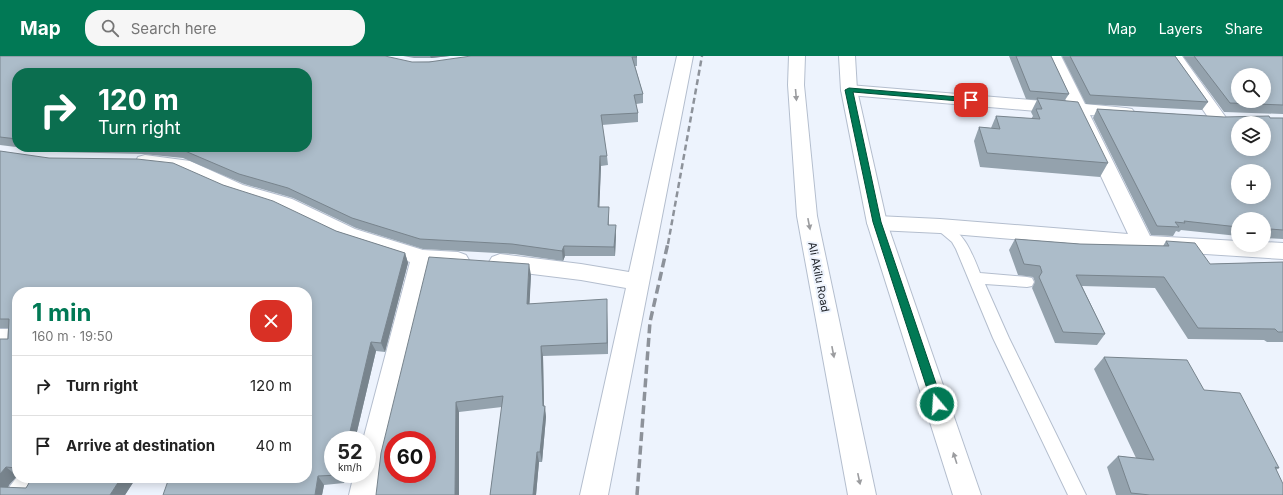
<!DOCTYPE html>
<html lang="en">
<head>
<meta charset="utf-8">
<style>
	:root { --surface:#fff; --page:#f6f6f6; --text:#222; --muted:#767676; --line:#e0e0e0; --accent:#017955 }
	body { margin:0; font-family:Inter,sans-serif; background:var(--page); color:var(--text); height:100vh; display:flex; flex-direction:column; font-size:15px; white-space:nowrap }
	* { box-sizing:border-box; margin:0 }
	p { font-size:13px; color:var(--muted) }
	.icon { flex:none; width:22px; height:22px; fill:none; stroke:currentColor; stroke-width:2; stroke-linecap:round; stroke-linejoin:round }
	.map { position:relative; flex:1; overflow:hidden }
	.details { position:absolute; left:12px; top:231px; width:300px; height:196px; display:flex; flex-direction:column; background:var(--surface); border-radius:16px; box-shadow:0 2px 10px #0003 }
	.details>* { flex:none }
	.guide { position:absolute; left:12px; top:12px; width:300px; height:84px; border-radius:16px; box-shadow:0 2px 10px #0003; background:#0b6e4f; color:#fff; overflow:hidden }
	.tools { position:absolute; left:1231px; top:12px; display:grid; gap:8px }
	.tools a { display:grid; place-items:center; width:40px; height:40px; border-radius:50%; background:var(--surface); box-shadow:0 2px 10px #0003; font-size:20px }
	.speed { position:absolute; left:324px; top:375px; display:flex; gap:8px; font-size:20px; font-weight:700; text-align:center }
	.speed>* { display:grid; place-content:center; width:52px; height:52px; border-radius:50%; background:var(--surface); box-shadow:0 2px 10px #0003; line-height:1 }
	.speed small { font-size:10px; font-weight:400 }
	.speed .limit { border:6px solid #d22; background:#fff; color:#111 }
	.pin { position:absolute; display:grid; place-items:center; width:34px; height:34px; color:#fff; margin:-17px; border-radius:8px; box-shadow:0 2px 6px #0006 }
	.me { position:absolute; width:44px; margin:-22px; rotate:342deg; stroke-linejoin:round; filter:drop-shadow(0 0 3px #0008) }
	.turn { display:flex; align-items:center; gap:14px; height:84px; padding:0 20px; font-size:18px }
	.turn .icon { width:52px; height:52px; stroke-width:2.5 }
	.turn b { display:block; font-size:28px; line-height:34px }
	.round { display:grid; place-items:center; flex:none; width:42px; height:42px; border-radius:16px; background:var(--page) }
	.headline { display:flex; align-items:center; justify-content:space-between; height:68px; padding:0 20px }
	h1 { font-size:24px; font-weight:700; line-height:30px; color:var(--accent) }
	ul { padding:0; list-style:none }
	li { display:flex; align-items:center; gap:12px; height:60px; padding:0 20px; border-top:1px solid var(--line) }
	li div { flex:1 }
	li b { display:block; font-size:15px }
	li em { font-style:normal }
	header { display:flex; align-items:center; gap:24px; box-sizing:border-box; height:56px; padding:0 20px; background:var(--accent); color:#fff }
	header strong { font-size:19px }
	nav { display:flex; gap:22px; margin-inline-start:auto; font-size:14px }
	.search { width:280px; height:36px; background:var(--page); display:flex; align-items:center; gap:10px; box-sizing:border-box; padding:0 14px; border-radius:16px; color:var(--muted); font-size:15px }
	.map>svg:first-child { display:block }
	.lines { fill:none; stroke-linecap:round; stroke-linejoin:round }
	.service-casing { stroke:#b4bece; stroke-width:2 }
	.minor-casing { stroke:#b4bece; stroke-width:2 }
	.primary-casing { stroke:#b4bece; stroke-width:2 }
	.service { fill:#fff; fill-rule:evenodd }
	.minor { fill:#fff; fill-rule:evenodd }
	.primary { fill:#fff; fill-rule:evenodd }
	.rail-far1 { stroke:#8d929a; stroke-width:2.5; stroke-dasharray:6 3.5; stroke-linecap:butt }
	.rail { stroke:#8d929a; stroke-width:3.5; stroke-dasharray:9 4.5; stroke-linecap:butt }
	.wall { fill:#94a2ad; fill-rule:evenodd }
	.shaded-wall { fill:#78848d }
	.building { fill:#acbcc9; stroke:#78848d; fill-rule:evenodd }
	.oneway { fill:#9b9c9f }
	.route { fill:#017955; stroke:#014f37 }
	.labels { text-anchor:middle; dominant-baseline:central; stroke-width:4; stroke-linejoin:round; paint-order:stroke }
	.street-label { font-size:11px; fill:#20242a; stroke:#edf3fd }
</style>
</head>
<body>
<header>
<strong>Map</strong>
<div class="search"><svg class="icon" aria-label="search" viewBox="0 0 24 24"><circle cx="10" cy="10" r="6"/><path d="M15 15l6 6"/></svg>Search here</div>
<nav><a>Map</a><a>Layers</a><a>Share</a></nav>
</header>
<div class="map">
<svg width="1283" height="439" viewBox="0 0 1283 439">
	<rect width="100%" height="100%" fill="#edf3fd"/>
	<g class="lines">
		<g class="service-casing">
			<path id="service" d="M940 166C963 172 972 197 980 217L1027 221 1032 222 1034 226 1032 230 1027 231 985 228 1009 282 1086 439H1068L993 282 956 193 952 186 933 170 935 167Z"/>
		</g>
		<g class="minor-casing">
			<path id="minor" d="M677 0H693L608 439H580L626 232 581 224 500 214 492 211 489 206 492 201 500 198 581 208 629 216Z
				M1045 0H1061L1085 48 1126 52 1132 53 1135 57 1132 61 1126 62 1090 59 1150 180 1238 185V189H1264V186L1283 187V203L1143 194 940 177 877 174 870 172 867 167 870 162 877 160 940 163 1128 178 1072 58 849 39 843 38 841 34 843 30 849 29 1067 47Z
				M1166 0H1182L1227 63 1224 67 1218 68 1212 67Z
				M145 99 190 105 243 129 292 143 355 173 423 194 458 196 466 199 469 204 466 209 458 212 431 210 377 439H349L354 418H367V384H363L410 206 341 183 278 153 229 137 179 114 138 109 136 105 138 101Z
				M0 273H17V291H0Z
				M17 421V422H48L37 439H6L10 430Z"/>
		</g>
		<g class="primary-casing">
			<path id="primary" d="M789 0H805L804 29 817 160 876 439H848L797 160 788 29Z
				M839 0H855L857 34 887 167 981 439H953L867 167 841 34Z"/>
		</g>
		<use href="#service" class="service"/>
		<use href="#minor" class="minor"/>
		<use href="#primary" class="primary"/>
		<path class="rail-far1" d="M668 188 702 0"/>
		<path class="rail" d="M637 439 650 266 668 187"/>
	</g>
	<path class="wall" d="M0 0 412 6 637 1V10H635L643 38V47L636 48 638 57V66L602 69 607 100 608 109 601 110 599 151 609 161V169L616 178 615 200H565L563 205 514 198 423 193 356 172 293 142 244 128 183 102 143 98 56 96 0 89ZM17 17 307 91H17Z
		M403 0H450L431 2H414Z
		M1009 0H1051L1069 38 1065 44 1108 107 1100 121 980 111 974 85 979 71 991 72 996 60 1031 63 1033 60 1031 56 1037 44 1026 43Z
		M1062 0H1175L1208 46 1202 54 1086 48Z
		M1183 0H1283V58L1224 56Z
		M1097 53 1224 61 1283 62V183L1265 182 1264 183V163H1238V180L1181 174 1179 176 1176 175 1173 180 1151 179 1093 62Z
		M0 95 223 129 336 175 405 197 408 207 385 296 376 295 355 384H333V418H347L344 427 324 429 322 439H163L307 422V236H17V420L9 429 8 432H26L32 422H136L125 439H0L8 272H0Z
		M1015 183 1080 188 1163 190 1166 185 1210 208 1283 206V286H1267L1264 284 1188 283 1155 232 1082 230 1105 278 1097 289 1055 287 1032 232 1035 226 1033 221 1018 219 1009 194Z
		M531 219 529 248 607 254 608 298 543 300 544 350 546 361 542 406H539L536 439H490L502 351 459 356V439H376Z
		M1104 301 1204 334 1279 412 1276 414 1283 439H1116L1107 411 1118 400 1136 402 1094 313Z"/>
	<path class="shaded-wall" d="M430 0H450L431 2Z
		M600 100 601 110 599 161 598 151Z
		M616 169V178L615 200 614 191Z
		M564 190 565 200 563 205 562 195Z
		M405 197 408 207 385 296 381 287Z
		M529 208 531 219 529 259 527 248Z
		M607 243V254L608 298 607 287Z
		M371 286 376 295 355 384H348Z
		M541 290 543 300 544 352 545 350 546 361 542 406 540 396Z
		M456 346 459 356V439H455Z
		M537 396 539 406 536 439H533Z
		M6 411 17 420 9 429 5 439 0 436V418Z
		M339 418H347L344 427 339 419Z
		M318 420 324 429 322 439H315Z
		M121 422H136L125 439H110Z"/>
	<path class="building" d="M0 0H385L412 6H429L471 0H636L637 1H632L643 38 634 39 638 57 601 59 607 100H600L598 151H609L608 169H616L614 191 564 190 562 195 512 188 420 183 352 162 288 132 239 118 178 92 167 91H307V17H17V83L0 81Z
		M1016 0H1051L1069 38 1030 35Z
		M1070 0H1175L1208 46 1090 39Z
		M1194 0H1283V49L1230 47ZM1238 19H1264V45H1238Z
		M1037 42 1078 46 1108 107 987 97 979 71 1000 73 996 60 1040 63 1036 53H1042Z
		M1097 53 1224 61 1269 60 1270 62H1283V174L1270 173 1271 175 1264 174V163H1238V171L1184 165 1185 167 1175 166 1179 171 1157 170ZM1238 67H1264V93H1238ZM1238 115H1264V141H1238Z
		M0 95 49 102 137 103 173 107 223 129 273 145 336 175 405 197 381 287 371 286 348 384H333V418H339V419L318 420 315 439H163L169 422H307V236H17V412L6 411 0 418V283H8L9 263H0Z
		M1015 183 1080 188 1169 190 1166 185 1195 187 1210 208 1283 206V276H1278L1275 273 1198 272 1164 221 1076 219 1105 278 1063 276 1039 221 1042 216 1040 210 1024 208Z
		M429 201 529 208 527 248 607 243V287L541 290 543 350H545L540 396H537L533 439H490L503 340 456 346 455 439H376L381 397ZM393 384H427V418H393Z
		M1104 301 1187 304 1204 334 1240 337 1279 412 1275 411 1283 428V439H1150L1131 437 1118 400 1154 404Z
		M32 422H121L110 439H0V431L26 432Z"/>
	<defs><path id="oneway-solid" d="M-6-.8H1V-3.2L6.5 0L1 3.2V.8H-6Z"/></defs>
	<g class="oneway">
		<use href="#oneway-solid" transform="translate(796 39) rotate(85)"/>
		<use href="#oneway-solid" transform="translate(809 168) rotate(79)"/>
		<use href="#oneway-solid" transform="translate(833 296) rotate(79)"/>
		<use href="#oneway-solid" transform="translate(955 402) rotate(-108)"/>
		<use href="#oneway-solid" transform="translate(859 423) rotate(78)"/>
	</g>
	<path class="route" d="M849 32 971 42 974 44 971 46 853 36 881 166 943 348 941 351H933L932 348 873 166 845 34Z"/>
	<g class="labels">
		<g class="street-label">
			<text transform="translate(819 221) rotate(79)">Ali Akilu Road</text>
		</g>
	</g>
</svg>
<div class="tools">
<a><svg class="icon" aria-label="search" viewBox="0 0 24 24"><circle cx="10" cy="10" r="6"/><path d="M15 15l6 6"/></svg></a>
<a><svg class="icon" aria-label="layers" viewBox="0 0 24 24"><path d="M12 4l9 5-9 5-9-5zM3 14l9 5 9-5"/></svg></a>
<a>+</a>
<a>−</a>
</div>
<div class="speed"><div>52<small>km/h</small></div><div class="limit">60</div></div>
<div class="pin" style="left:971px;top:44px;background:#d93025"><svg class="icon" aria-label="arrive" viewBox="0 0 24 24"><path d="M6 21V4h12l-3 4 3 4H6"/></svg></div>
<svg class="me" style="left:937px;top:348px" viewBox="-20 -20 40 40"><circle r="17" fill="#017955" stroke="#fff" stroke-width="3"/><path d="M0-11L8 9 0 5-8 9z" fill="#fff"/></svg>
<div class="guide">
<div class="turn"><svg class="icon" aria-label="right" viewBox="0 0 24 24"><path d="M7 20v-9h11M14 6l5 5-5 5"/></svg><div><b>120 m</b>Turn right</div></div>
</div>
<section class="details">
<div class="headline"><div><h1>1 min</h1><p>160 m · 19:50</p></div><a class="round" style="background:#d93025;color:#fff"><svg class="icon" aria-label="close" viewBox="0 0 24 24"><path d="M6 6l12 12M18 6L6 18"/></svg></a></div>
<ul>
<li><svg class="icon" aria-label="right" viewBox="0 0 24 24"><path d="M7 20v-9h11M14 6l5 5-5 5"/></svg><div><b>Turn right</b></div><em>120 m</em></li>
<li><svg class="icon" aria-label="arrive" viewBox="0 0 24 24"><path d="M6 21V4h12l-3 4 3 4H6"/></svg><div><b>Arrive at destination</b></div><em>40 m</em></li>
</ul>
</section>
</div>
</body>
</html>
